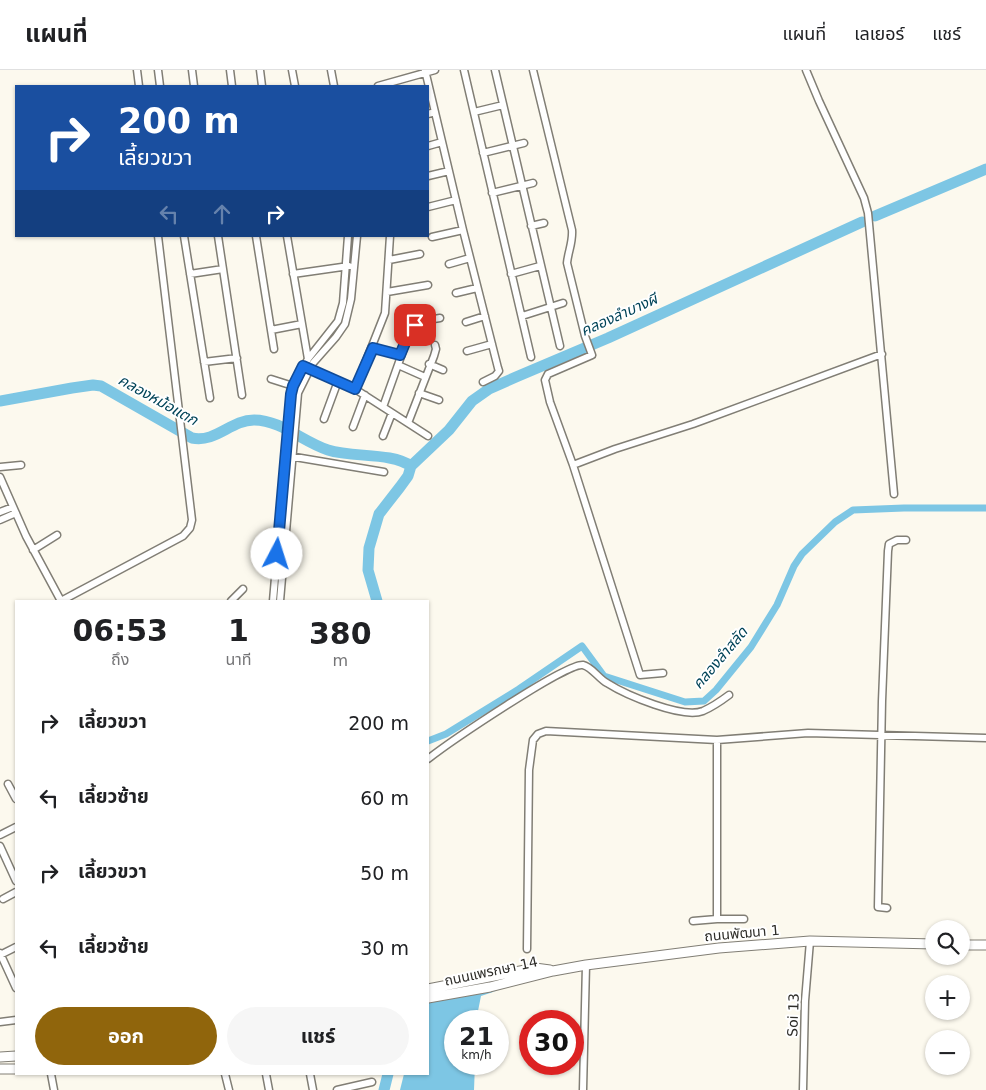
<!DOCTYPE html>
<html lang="th">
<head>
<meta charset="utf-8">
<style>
	:root { --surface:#fff; --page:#f6f6f6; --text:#202124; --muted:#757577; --line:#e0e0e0; --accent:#90650c }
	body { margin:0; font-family:"DejaVu Sans","Noto Sans Thai",sans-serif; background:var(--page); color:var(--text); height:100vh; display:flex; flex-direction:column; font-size:19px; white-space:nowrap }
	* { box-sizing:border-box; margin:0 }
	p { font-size:16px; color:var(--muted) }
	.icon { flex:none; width:28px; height:28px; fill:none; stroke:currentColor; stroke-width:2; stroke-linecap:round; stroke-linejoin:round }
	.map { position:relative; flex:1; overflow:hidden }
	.details { position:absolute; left:15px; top:530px; width:414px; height:475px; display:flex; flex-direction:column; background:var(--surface); border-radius:0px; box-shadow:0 1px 4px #0004 }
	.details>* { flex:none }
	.hud { position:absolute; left:15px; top:15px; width:414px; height:152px; border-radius:0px; box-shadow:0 1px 4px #0004; background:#1a4fa0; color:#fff; overflow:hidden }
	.tools { position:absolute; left:925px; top:850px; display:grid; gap:10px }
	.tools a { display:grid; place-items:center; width:45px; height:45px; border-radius:50%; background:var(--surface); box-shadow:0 1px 4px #0004; font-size:25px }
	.speed { position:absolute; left:444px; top:940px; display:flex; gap:10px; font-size:25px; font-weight:700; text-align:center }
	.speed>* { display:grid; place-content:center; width:65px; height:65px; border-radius:50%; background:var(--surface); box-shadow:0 1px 4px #0004; line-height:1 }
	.speed small { font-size:12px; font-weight:400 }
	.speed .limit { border:8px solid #d22; background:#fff; color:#111 }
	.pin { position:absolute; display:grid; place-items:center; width:42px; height:42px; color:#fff; margin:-21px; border-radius:10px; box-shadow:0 2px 8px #0006 }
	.me { position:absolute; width:55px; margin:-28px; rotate:5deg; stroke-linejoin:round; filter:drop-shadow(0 0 4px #0008) }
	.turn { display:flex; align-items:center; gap:18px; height:105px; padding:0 20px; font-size:22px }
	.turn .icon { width:65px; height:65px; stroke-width:2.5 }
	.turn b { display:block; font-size:35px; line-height:42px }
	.lanes { display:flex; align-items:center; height:48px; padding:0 20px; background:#0003; justify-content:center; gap:25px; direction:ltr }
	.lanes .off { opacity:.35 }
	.eta { display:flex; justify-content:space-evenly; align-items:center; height:85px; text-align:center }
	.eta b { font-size:30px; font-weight:700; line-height:35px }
	.primary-button { display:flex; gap:10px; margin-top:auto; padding:10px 20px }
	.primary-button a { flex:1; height:58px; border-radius:30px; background:var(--accent); color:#fff; font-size:20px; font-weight:700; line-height:58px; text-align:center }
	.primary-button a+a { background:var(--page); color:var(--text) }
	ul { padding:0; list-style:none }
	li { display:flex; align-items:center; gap:15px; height:75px; padding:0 20px }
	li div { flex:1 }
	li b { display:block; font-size:19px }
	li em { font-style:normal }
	header { display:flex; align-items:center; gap:30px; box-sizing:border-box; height:70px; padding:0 25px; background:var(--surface); border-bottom:1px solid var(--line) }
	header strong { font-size:24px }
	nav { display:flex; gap:28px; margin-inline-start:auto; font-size:18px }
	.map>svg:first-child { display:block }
	.water { fill:#7dc6e4 }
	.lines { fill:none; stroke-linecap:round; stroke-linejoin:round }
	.canal { stroke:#7dc6e4; stroke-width:7 }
	.river { stroke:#7dc6e4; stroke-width:11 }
	.minor-casing { stroke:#817e75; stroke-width:9 }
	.secondary-casing { stroke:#817e75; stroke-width:11 }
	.minor { stroke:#fff; stroke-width:6 }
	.secondary { stroke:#fff; stroke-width:9 }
	.route-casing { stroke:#114b97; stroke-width:12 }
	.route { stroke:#1a73e8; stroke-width:9 }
	.labels { text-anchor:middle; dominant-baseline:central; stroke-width:4; stroke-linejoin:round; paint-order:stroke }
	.street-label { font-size:14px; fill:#2e2d29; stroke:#fff }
	.water-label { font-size:15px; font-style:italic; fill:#014358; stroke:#fff }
</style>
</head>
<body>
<header>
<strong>แผนที่</strong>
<nav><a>แผนที่</a><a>เลเยอร์</a><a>แชร์</a></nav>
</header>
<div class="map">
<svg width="986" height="1020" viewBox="0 0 986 1020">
	<rect width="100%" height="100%" fill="#fcf9ee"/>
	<path class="water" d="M496 921 481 926 476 951H455V994H475L474 1020H400L404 1004H428V933Z"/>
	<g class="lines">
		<path class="canal" d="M428 671 446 664 519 619 582 576 604 606 685 632 704 631 716 620 751 577 777 535 794 496 802 484 835 452 853 440 904 438H986"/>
		<path class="river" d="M875 146 986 99
			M0 331 72 318 93 315 101 316 192 368C216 373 231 350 254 350 281 350 303 372 328 380 353 388 391 382 411 396
			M377 531 368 500 369 478 379 444 400 417 408 406 411 396 449 360 472 331 489 319 516 307 608 268 862 152
			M384 1020 388 1004"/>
		<g class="minor-casing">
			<path id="minor" d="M137 0 139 16
				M158 0 160 16
				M192 0 194 16
				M230 0 232 16
				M260 0 262 16
				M292 0 295 16
				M331 0 334 16
				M425 0 463 160 498 298 499 301 495 306 483 312
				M464 0 531 287
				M495 0 560 276
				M533 0 572 160C573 172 568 182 567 193L585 266 592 285 548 304 545 310 550 332 573 395 615 379 693 354 882 284
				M806 0 819 31 864 128 868 143 894 424
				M378 16 435 0
				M474 42 503 35
				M428 44 435 42
				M428 76 442 72
				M483 83 524 73
				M428 106 449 101
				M492 123 533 113
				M428 137 456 130
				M531 156 544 153
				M184 166 210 328
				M218 166 242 325
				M256 166 274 279
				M287 166 308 289
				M432 167 463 160
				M389 190 420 184
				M449 194 470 188
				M190 204 223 199
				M293 204 349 196
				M511 204 540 196
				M387 222 428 215
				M456 223 477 218
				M522 246 563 233
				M466 252 485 246
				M271 260 302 254
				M373 278 400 285
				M467 281 492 274
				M204 292 237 288
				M429 294 443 300
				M398 295 425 307
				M308 298 355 319 428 366
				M271 309 293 316
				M355 319 385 243 390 166
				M419 323 439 330
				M383 337 410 261C418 251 427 250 440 248
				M324 349 338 311
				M408 353 434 286 436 279 435 275
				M353 357 365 325
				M383 366 392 343
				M289 386 384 402
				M573 395 640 605 663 603
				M0 397 21 395
				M0 407 26 466 61 531
				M0 442 13 437
				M0 450 16 443
				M33 480 57 465
				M61 531 183 466 190 458 192 450 158 166
				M231 531 243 519
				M273 531 291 323 293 316 308 289 338 251 343 233 348 166
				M280 531 298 323 313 293 336 267 345 254 351 229 357 166
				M717 670V849H744
				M428 689C447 674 567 592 583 595 592 597 599 609 607 613 626 625 682 649 703 641 712 637 721 631 729 625
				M8 714 16 729
				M0 765 16 757
				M0 776 16 811
				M3 829 16 822
				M887 838 878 837 882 631 888 481 889 474 897 470H906
				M693 851 717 849
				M527 879 529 700 533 670 538 664 546 661 717 670 808 663 986 668
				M0 883 16 918
				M0 885 16 877
				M0 952 16 950
				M51 1004 54 1020
				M225 1004 229 1020
				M266 1004 269 1020
				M310 1004 313 1020
				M337 1020 372 1012
				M583 1020 586 895
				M803 1020 805 931 810 871"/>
		</g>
		<g class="secondary-casing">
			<path id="secondary" d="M961 875H986
				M428 919 535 898 550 900
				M428 928 490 917 553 901 586 895 719 878 810 871 934 874
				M0 987 16 986
				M0 999H16"/>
		</g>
		<use href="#minor" class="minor"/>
		<use href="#secondary" class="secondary"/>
	</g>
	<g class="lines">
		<g class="route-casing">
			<path id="route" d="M277 484 291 324 293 316 303 296 355 319 373 278 400 285 410 261 415 255"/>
		</g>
		<use href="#route" class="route"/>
	</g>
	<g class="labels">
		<g class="street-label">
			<text transform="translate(742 863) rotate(-5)">ถนนพัฒนา 1</text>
			<text transform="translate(491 901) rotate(-12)">ถนนแพรกษา 14</text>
			<text transform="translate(793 945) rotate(-88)">Soi 13</text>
		</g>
		<g class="water-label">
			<text transform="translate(619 245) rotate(-24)">คลองลำบางผี</text>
			<text transform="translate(158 330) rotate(29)">คลองหม้อแตก</text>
			<text transform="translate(720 588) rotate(-50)">คลองลำสลัด</text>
		</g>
	</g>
</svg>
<div class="tools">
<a><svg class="icon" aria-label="search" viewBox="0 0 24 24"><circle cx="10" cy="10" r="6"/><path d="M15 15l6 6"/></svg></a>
<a>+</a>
<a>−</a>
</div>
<div class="speed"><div>21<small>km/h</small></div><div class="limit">30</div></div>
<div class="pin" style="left:415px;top:255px;background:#d93025"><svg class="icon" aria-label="arrive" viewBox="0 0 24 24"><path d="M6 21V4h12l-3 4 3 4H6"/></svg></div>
<svg class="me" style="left:277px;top:484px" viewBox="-20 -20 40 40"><circle r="19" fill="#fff"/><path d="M0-13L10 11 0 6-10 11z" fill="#1a73e8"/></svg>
<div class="hud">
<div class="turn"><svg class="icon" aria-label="right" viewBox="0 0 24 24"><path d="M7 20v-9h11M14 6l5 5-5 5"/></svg><div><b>200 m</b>เลี้ยวขวา</div></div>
<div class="lanes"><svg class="icon off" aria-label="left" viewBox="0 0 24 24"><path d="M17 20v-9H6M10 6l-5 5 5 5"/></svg><svg class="icon off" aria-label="ahead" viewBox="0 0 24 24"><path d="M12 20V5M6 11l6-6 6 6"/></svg><svg class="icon" aria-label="right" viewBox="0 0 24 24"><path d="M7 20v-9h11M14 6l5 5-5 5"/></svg></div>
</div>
<section class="details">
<div class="eta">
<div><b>06:53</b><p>ถึง</p></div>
<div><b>1</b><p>นาที</p></div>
<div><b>380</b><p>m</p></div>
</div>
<ul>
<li><svg class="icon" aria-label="right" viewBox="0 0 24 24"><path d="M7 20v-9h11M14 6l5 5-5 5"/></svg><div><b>เลี้ยวขวา</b></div><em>200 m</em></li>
<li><svg class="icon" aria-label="left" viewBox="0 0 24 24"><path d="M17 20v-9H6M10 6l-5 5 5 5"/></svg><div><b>เลี้ยวซ้าย</b></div><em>60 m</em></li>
<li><svg class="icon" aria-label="right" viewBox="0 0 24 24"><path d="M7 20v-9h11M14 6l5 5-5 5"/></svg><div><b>เลี้ยวขวา</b></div><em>50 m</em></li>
<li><svg class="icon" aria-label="left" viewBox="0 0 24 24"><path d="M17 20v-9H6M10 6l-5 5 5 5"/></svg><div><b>เลี้ยวซ้าย</b></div><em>30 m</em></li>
</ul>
<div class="primary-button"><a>ออก</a><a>แชร์</a></div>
</section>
</div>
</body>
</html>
